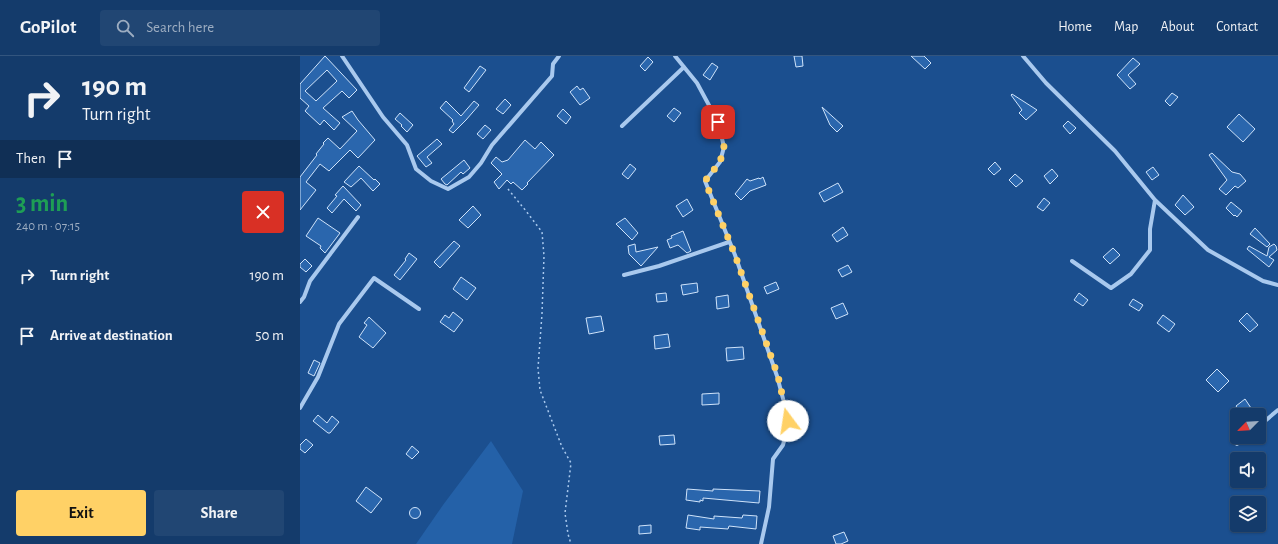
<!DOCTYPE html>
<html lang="en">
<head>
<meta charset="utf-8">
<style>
	:root { --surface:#143b6b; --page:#214673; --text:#f1f3f6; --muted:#9dadc1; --line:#33557e; --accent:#ffd166 }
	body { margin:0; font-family:"Alegreya Sans",sans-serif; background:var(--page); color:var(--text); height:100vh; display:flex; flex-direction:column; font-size:15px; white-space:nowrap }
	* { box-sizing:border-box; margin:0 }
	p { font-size:13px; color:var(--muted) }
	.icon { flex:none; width:22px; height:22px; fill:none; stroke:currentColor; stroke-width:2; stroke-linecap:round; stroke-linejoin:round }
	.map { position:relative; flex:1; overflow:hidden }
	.drawer { display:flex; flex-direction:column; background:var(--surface); width:300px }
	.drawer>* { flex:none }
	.banner { background:#143b6b; color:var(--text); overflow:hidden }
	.needle { width:26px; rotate:246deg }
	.controls { position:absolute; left:930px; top:352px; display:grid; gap:8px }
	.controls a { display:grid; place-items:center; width:36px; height:36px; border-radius:4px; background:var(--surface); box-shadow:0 1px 3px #0004,0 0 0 1px var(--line); font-size:20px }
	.pin { position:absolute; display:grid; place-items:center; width:34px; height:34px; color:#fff; margin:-17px; border-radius:8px; box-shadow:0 2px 6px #0006 }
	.me { position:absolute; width:44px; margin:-22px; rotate:346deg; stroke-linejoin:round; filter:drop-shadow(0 0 3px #0008) }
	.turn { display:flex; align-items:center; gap:14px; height:84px; padding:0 16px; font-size:18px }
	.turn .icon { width:52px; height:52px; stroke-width:2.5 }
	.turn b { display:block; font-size:28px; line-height:34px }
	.then { display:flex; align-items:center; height:38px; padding:0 16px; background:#0003; gap:8px; font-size:15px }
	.round { display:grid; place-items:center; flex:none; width:42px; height:42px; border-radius:4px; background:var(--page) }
	.head { display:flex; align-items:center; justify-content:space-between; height:68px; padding:0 16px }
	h1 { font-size:24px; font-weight:700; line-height:30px; color:#1e9e55 }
	.button { display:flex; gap:8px; margin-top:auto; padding:8px 16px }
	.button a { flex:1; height:46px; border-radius:4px; background:var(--accent); color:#111; font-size:16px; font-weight:700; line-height:46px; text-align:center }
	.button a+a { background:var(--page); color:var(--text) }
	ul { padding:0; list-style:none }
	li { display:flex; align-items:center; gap:12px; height:60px; padding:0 16px }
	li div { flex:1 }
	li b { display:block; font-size:15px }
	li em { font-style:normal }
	header { display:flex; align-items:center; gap:24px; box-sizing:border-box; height:56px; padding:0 20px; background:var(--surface); border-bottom:1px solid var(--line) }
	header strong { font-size:19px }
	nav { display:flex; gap:22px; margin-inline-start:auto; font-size:14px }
	.search { width:280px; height:36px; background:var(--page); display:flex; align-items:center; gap:10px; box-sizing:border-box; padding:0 14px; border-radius:4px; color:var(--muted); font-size:15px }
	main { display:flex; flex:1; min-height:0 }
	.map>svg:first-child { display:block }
	.green { fill:#2461a8 }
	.building { fill:#2a66ad; stroke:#cfe3fa; fill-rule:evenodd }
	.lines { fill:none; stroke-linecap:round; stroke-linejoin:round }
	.path { stroke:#a9c9ee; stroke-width:1.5; stroke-dasharray:2 3; stroke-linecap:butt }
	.minor { stroke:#a9c9ee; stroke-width:4 }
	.route { stroke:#ffd166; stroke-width:7; stroke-dasharray:0 12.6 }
</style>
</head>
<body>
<header>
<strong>GoPilot</strong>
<div class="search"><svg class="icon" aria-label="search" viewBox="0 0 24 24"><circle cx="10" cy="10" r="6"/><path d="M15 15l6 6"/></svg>Search here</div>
<nav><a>Home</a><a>Map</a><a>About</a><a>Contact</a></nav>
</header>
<main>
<section class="drawer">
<div class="banner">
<div class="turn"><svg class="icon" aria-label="right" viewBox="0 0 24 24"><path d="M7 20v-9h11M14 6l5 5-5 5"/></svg><div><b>190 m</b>Turn right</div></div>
<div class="then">Then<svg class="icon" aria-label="arrive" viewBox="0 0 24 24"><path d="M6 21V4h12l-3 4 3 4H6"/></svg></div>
</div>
<div class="head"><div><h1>3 min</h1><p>240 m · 07:15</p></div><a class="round" style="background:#d93025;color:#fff"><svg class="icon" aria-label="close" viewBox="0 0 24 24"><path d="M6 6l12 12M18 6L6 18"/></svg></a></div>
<ul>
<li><svg class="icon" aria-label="right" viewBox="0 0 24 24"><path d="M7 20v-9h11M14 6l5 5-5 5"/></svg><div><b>Turn right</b></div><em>190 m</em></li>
<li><svg class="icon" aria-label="arrive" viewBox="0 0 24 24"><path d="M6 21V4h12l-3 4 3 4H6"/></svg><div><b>Arrive at destination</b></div><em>50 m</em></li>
</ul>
<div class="button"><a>Exit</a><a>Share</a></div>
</section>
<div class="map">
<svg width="978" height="488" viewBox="0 0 978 488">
	<rect width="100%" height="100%" fill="#1b4f8f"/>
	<path class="green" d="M191 385 223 435 212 488H116L143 449Z"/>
	<path class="building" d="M25 0 57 34 49 42 42 35 23 52 40 67 34 74 24 64 20 69 5 55 9 50 0 42V28ZM27 14 37 25 16 45 5 35Z
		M494 0H502L503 10 496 11Z
		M611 0H624L631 7 625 13Z
		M348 1 353 6 345 15 340 10Z
		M833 2 840 8 828 19 836 28 830 33 817 19Z
		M412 7 418 11 410 24 403 19Z
		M180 10 186 14 169 36 164 32Z
		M277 30 280 34 283 32 290 42 280 49 270 36Z
		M872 37 878 41 870 50 865 45Z
		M712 38 737 54 726 64 719 57 722 54 711 39Z
		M205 43 211 49 203 58 196 53Z
		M146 45 161 60 174 45 179 49 166 64 153 77 149 74 154 68 152 65 153 64 140 52Z
		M522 51 543 70 537 76 530 69Z
		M374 52 381 57 374 66 367 60Z
		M263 53 271 61 266 68 257 60Z
		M52 55 58 64 75 84 58 102 50 94 29 115 20 108 6 126 16 134 0 154V121L17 99 16 98 24 88 23 87 28 82 40 93 57 75 42 61Z
		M100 57 113 69 107 76 101 70 102 69 95 63Z
		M939 58 955 73 943 86 927 71Z
		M768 65 776 72 770 78 763 70Z
		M185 69 191 74 183 83 177 78Z
		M137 83 142 88 127 101 132 107 126 111 117 100Z
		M225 84 235 93 241 86 254 99 227 127 228 128 222 134 213 126 211 128 207 124 199 133 194 126 202 118 191 107 196 101 202 106 208 104Z
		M912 97 932 116 940 118 946 125 938 132 935 130 926 139 919 133 927 124 909 99Z
		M164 104 170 112 163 118 161 116 147 129 145 128 141 123Z
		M695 106 701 113 694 119 688 113Z
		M330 108 336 113 328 123 322 118Z
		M59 110 74 124 75 123 80 128 73 135 61 122 51 131 44 126Z
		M853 111 859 119 852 124 846 116Z
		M752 113 758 120 750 128 744 120Z
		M715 118 723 125 716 131 709 124Z
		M463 121 466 129 450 135 441 144 435 138 447 123 450 125 459 122 460 123Z
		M538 127 543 136 524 146 519 137Z
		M43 130 61 149 56 155 44 143 32 157 27 152 37 140 35 139Z
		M883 139 894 151 885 159 875 149Z
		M744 142 750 147 743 155 737 151Z
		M387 143 393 154 383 161 376 150Z
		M931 146 942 155 937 161 935 159 934 160 926 152Z
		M173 150 181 159 168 172 159 164Z
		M18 162 40 177 25 197 20 192 21 190 6 180Z
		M325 162 338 177 332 184 316 168Z
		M543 171 548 179 537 186 532 179Z
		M955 172 970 188 967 191 950 178Z
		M383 175 391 195 387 197 378 189 370 192 367 184 372 182 371 180Z
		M154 185 160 190 140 212 134 206Z
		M335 188 336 196 358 191 341 210 329 198 328 190Z
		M974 188 976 190 977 194 969 201 974 204 969 211 947 193 949 190 967 200 969 191Z
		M813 192 820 199 810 208 803 201Z
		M109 197 117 203 100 224 94 219 106 204 105 203Z
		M5 203 12 210 6 216 0 211V208Z
		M548 209 552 216 542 221 538 214Z
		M161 221 176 232 167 244 153 233Z
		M476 226 479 233 467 238 464 231Z
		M397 227 398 236 383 239 381 229Z
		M366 237 367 245 357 246 356 238Z
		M779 237 788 244 783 250 774 244Z
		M428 239 429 251 417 253 416 241Z
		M833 243 843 249 839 255 829 249Z
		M543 247 548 258 536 263 531 252Z
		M153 256 163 264 154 276 140 266 145 259 149 262Z
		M947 257 958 269 950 276 939 265Z
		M863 259 875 268 869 276 857 267Z
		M301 260 304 275 289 278 286 262Z
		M69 261 86 277 73 292 59 281 67 269 64 267Z
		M368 278 370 291 355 293 354 280Z
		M443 291 444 303 427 305 426 292Z
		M14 304 20 307 14 320 8 317Z
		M917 313 929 325 918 336 906 324Z
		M419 337V348L402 349V338Z
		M945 343 953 355 947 359H942L936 350Z
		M18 359 27 367 32 360 39 366 30 377H28L13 365Z
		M374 379 375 388 360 389 359 380Z
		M6 383 13 389 5 397 0 393V389Z
		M112 390 119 396 112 403 106 398Z
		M66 431 82 443 71 457 56 445Z
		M387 433 413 435V433L460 435 459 447 403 442V445L400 444V446L386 444Z
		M109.5 457a5.5 5.5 0 1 1 11 0a5.5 5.5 0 1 1-11 0Z
		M388 459 414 463V460L442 462 443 459 457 460 456 473 429 470 428 473 400 471V474L386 472Z
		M351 469V477L339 478V470Z
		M544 476 548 485 541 488H536L533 480Z"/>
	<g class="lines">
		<path class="path" d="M208 133 226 155 242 176 244 200 242 258 238 312 240 334 262 391 271 407 265 457 268 478 271 488"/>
		<path class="minor" d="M42 0 83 61 107 89 116 113 131 125 148 133 169 121 181 107 192 89 252 20 253 8 259 0
			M375 0 397 27 418 66 424 91 420 106 405 125 435 199 477 320 489 365 483 389 473 403 469 451 461 488
			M723 0 746 27 815 95 855 144 908 194 963 225 978 229
			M322 70 384 11
			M772 205 811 232 831 218 850 194V173L855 144
			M324 219 359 210 429 186
			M0 246 4 241 10 225 58 161
			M0 352 18 321 39 268 74 222 119 253
			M959 370 978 354
			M937 388 946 381"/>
	</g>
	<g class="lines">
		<path class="route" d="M418 66 424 91 420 106 405 125 435 199 478 320 488 365"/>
	</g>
</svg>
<div class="controls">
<a><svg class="needle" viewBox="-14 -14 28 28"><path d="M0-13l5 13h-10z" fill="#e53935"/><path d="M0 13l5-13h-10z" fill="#9dadc1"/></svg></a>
<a><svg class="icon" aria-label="sound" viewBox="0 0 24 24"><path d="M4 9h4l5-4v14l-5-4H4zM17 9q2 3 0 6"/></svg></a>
<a><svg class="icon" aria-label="layers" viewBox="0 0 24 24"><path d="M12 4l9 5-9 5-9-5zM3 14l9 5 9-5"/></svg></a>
</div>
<div class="pin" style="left:418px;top:66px;background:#d93025"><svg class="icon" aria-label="arrive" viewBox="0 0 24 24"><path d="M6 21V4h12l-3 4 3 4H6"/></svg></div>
<svg class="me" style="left:488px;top:365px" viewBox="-20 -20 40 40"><circle r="19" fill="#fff"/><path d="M0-13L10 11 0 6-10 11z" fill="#ffd166"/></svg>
</div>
</main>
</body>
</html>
